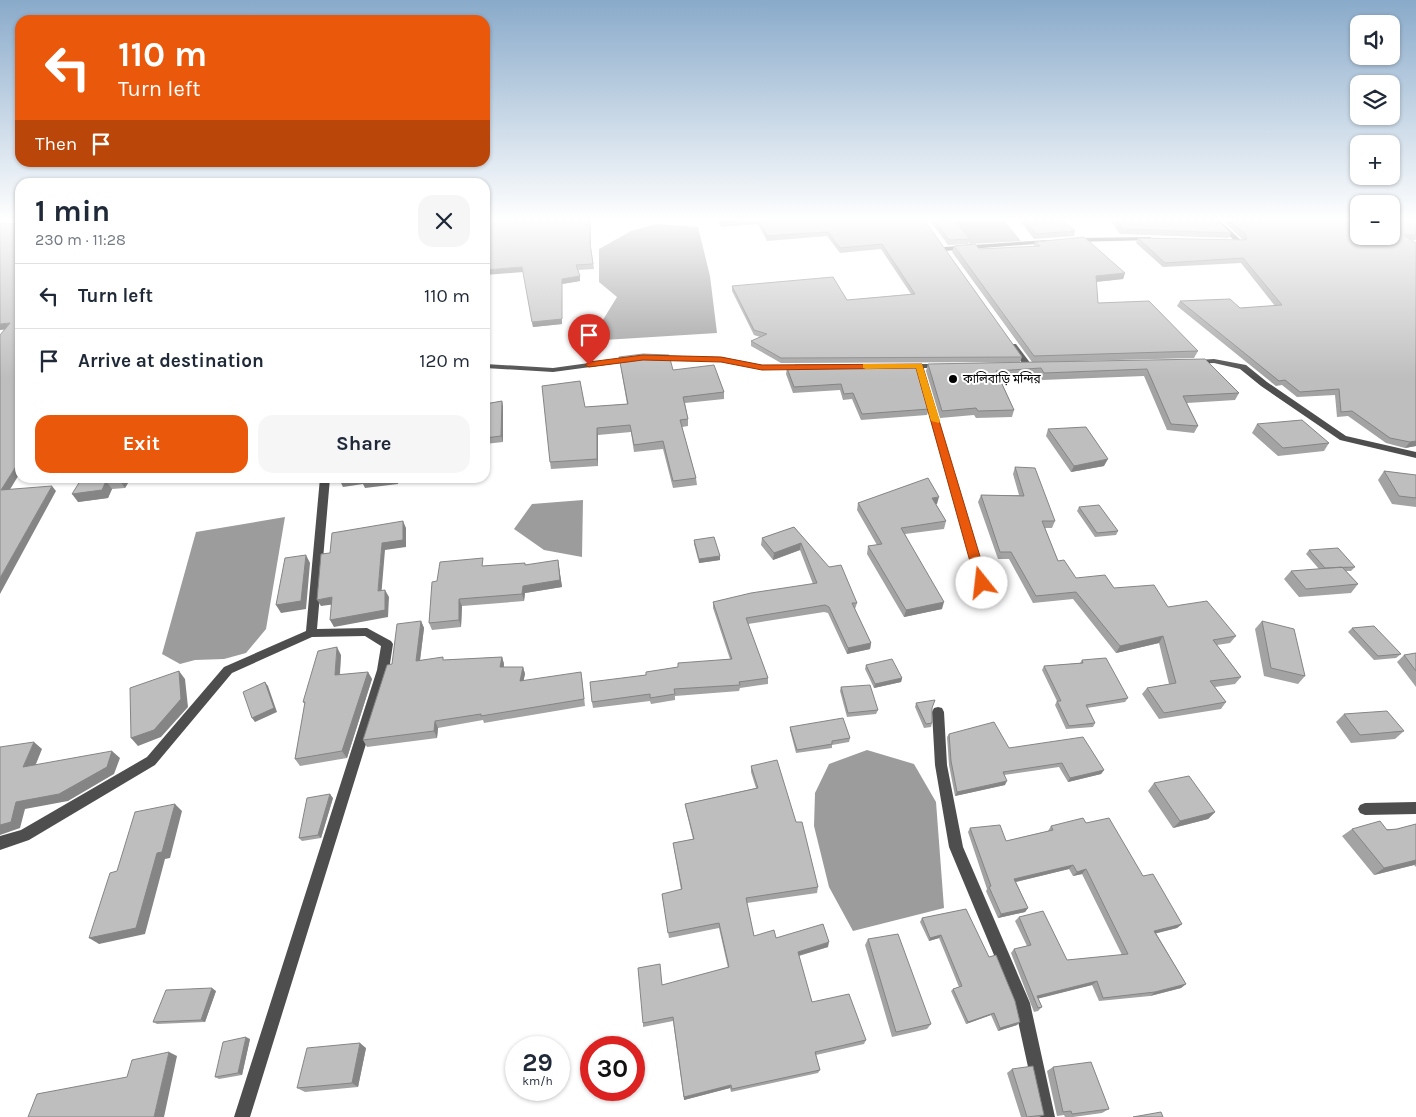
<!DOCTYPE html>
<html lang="en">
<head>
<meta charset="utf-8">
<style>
	:root { --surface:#fff; --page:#f6f6f7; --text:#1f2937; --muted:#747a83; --line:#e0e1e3; --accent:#ea580c }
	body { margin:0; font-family:Karla,"Noto Sans Bengali",sans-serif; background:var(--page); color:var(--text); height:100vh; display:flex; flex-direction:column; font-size:19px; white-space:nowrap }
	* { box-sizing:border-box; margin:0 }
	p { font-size:16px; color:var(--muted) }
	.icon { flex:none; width:28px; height:28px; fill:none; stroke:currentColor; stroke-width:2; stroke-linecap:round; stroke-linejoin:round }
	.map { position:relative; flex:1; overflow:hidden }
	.drawer { position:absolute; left:15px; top:178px; width:475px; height:305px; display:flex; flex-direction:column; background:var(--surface); border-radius:15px; box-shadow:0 1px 4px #0004 }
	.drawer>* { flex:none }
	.guide { position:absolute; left:15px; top:15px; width:475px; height:152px; border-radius:15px; box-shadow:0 1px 4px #0004; background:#ea580c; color:#fff; overflow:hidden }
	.controls { position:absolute; left:1350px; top:15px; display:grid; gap:10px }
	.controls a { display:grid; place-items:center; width:50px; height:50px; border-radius:10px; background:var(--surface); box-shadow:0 1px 4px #0004; font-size:25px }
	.speed { position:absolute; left:505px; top:1036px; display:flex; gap:10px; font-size:25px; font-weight:700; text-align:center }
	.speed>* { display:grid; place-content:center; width:65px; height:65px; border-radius:50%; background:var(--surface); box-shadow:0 1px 4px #0004; line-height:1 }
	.speed small { font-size:12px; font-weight:400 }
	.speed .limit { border:8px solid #d22; background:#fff; color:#111 }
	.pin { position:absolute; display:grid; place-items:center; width:42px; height:42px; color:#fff; margin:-51px -21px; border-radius:50% 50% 50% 0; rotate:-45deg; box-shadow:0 0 5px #0007 }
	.pin .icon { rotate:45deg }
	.me { position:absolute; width:55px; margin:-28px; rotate:344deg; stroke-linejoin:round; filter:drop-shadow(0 0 4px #0008) }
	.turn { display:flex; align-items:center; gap:18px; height:105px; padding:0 20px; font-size:22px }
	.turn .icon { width:65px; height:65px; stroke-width:2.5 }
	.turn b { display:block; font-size:35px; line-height:42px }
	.then { display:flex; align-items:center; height:48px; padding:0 20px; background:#0003; gap:10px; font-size:19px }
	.round { display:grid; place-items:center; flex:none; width:52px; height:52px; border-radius:15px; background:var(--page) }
	.headline { display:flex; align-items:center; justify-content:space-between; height:85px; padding:0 20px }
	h1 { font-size:30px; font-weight:700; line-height:38px }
	.button { display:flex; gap:10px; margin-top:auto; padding:10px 20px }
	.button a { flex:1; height:58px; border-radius:15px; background:var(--accent); color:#fff; font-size:20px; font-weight:700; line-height:58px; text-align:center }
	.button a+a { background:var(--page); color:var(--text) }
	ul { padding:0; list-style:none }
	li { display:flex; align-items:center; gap:15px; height:65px; padding:0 20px; border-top:1px solid var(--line) }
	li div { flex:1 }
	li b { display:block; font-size:19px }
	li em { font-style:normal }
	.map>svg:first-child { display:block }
	.water { fill:#9c9c9c }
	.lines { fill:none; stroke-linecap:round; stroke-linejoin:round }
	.minor { fill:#4e4e4e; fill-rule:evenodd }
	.wall { fill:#a3a3a3 }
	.shaded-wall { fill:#858585 }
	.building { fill:#bebebe; stroke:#858585 }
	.route { fill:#ea580c; stroke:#983908 }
	.slow { fill:#f59e0b }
	.poi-dot { fill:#000; stroke:#fff; stroke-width:2 }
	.labels { text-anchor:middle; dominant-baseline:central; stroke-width:4; stroke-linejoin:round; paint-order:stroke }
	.far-poi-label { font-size:12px; fill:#000; stroke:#fff; text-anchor:start }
</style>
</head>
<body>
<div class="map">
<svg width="1416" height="1117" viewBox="0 0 1416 1117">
	<rect width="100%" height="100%" fill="#fff"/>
	<path class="water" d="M952 221H1005L1021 241 970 244Z
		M656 224 698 227 710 276 717 333 604 340 601 323 617 297 599 282V249L631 231Z
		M583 500 582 557 544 550 514 529 532 504Z
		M285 517 266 629 246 653 224 659 195 660 180 664 162 654 196 532Z
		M867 750 914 764 936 802 944 908 853 931 829 887 814 826 815 793 829 764Z"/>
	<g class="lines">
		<path class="minor" d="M1213 221H1220L1242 241V243H1230V241L1234 240Z
			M1150 237 1153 239 1152 240 1074 242 1071 240 1074 238Z
			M1047 240 1050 242 1049 243 944 251 941 249 944 247Z
			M1010 344H1016L1031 364H1040V368H1026L1009 346Z
			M653 356 721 357 762 365H808L812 367 808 369H762L721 361 656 360H653Z
			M632 357 636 359 635 361 553 372 485 368V364L553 368Z
			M1214 359 1246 365 1267 382 1346 436 1416 452V458L1340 440 1261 386 1240 369 1214 363 1196 364 1192 362 1196 360Z
			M900 364H941L945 366 941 368H923L987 583 986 586H978L977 583 916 368H900Z
			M320 478H330L317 629 367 628 391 641 393 644 389 670 250 1117H234L377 670 381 646 365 636 312 637 232 673 155 765 29 840 0 850V836L21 830 147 757 224 667 306 631Z
			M938 707 942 708 944 712 947 765 963 847 1030 1003 1055 1117H1039L1014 1003 949 847 935 765 932 712 934 708Z
			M1416 802V814L1365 815 1360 813 1358 809 1360 805 1365 803Z"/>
	</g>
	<path class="wall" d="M591 221V247L594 269 578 270 580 281 562 284V324L533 327 523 272Z
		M718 221H925L1022 357 1020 362 781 363 751 346V341L760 337 754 335 732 291V286L847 300 911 294 881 249 840 253 827 236 767 241 758 224 721 227Z
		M930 221H955L970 239 968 244 948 245Z
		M1020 221H1063L1075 231 1074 236 1034 239Z
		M1111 221H1218L1231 233 1229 238 1120 234Z
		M1223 221H1416V240H1412L1416 243V446L1405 448 1386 443 1348 416 1337 417 1335 395 1297 397 1282 385 1276 386 1177 306 1180 301 1240 308 1275 306 1241 263 1163 267 1136 243 1138 238 1243 240Z
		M1035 242 1125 273 1123 279 1096 282 1098 303 1198 351 1194 358 1040 362 1205 359 1239 393 1235 400 1187 403 1198 426 1194 433 1167 430 1144 376 1042 380 1039 375 999 377 1014 410 1012 417 976 418 974 415 940 418 926 371 928 364 1032 362 952 252 954 246 979 249 1033 247Z
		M619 357 673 370 724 392V399L685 403 688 419V426L682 427 696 478 697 485 673 488 663 449 634 452 631 432 598 435V466L551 469 550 462 585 407 627 404Z
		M795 365 929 409 927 415 861 420 852 399 843 400 840 390 793 393 786 374 787 368H795Z
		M502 401 503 407V442L485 444V404Z
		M1257 424 1329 443 1324 451 1278 456 1252 433Z
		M1048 429 1104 466 1071 472 1046 436Z
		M1015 467 1055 521 1052 528H1045L1058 561 1076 578 1114 588 1168 607 1236 636 1230 643 1217 645 1241 677 1235 684 1215 687 1226 702 1221 709 1159 719 1142 694 1147 688 1169 684 1159 643 1116 653 1073 599 1033 603 1009 559H998L978 502 981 495H1019L1013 474Z
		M1384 471 1416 475V507L1392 504 1378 480Z
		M82 478H131L125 488 112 489 108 498 78 502Z
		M216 478H294L293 479 218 481Z
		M858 503 937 504H936L946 521 944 529 905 534 942 609 904 617 867 554 868 546 877 545 857 510Z
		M1079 507 1118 531 1116 535 1095 537 1077 511Z
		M794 527 857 603 855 609 871 643 870 649 847 654 828 613 824 612 748 624 768 678V684L740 688 739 691 675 696V700L651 704 650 701 593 708 592 702 646 675 730 659 713 608V602L813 584 800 550 773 560 761 545 762 538Z
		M694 540 720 560 699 563 694 544Z
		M1309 550 1355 567 1351 571H1346L1358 584 1351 593 1299 597 1284 579 1291 571 1319 569 1306 554Z
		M525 563V565L559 568 562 587 525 593 524 601 462 606 461 627 432 630 429 623 437 581 485 566Z
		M421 621 424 628 420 660H444L502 657 504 664V667H523L525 674 523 681 582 678 585 706 484 723 483 720 438 728 437 738 367 747 363 740 392 664Z
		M1262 621 1305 676 1298 684 1264 676 1255 629Z
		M1352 628 1401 654 1396 658 1374 660 1348 632Z
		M1416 653V687L1397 662 1404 655Z
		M341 655 340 675 368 672 372 679 347 758 300 766 295 759 305 704 303 702Z
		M1082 660 1128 698 1125 702 1087 708 1095 723 1093 727 1066 729 1055 705 1057 701 1042 670 1044 666 1080 663Z
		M866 665 902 678 901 682 874 688 865 669Z
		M841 687 878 710 876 714 847 717 840 691Z
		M916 703 932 709V723L931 727 924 728 915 707Z
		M1344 714 1404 731 1395 739 1351 743 1336 722Z
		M790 727 850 738 849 742 832 745V748L796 753 790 730Z
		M949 734 1009 748 1104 770 1101 774 1068 782 1059 767 1004 775 1005 785 955 796 949 765 947 737Z
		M751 766 796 822 818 887 817 893 747 903 754 936 828 947 799 956 812 1002 866 1040 864 1044 816 1055 820 1070 818 1073 731 1092 730 1088 684 1100 673 1021 643 1027V1023L663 985 728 968 719 928 669 938 662 894 681 890 673 843 693 839 686 810 685 804 756 788 751 772Z
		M1154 783 1215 812 1208 819 1173 828 1148 791Z
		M333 798 321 838 302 841 299 838Z
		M1086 823 1143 876 1182 924 1177 928 1156 933 1186 984 1181 988 1150 996 1099 1001 1092 985 1038 998 1042 1007 1038 1011 1034 1012 1011 953 1014 949 1027 946 1015 921 1019 917 1067 960 1122 955 1082 874 1073 876 1069 869 1016 882 1028 908 1025 912 998 918 986 891 987 889 968 832 970 828 1006 841 1048 831 1051 826Z
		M1416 824V867L1414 865 1374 875 1342 836 1352 829H1397Z
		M966 909 1017 1025 998 1031 991 1015 966 1024 951 991 953 989 959 987 939 938 929 941 920 922 922 918Z
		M868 939 931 1024 927 1029 892 1037 865 945Z
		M216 991 205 1022 157 1024 153 1022Z
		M250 1039 242 1075 219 1079 215 1077Z
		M366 1048 358 1087 305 1092 297 1088Z
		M1053 1067 1109 1109 1102 1113 1073 1117H1065L1064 1115 1057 1116 1047 1071Z
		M1012 1069 1044 1115 1039 1117H1021L1007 1073Z"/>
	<path class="shaded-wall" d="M522 267 523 272 485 275V270Z
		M1125 273 1123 279 1094 282 1096 276Z
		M580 276V281L562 284V324L533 327 532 322 562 279Z
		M10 323 13 329 0 330V324Z
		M502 401 503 407V442L501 436Z
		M597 428 598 435V466L597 459Z
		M1416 441V446L1405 448 1410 442Z
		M1108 459 1104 466 1071 472 1074 466Z
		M20 460V473L6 496 1 490Z
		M121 478H131L125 488 119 480Z
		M363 478H399L398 484 365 488 363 484 343 487 340 481Z
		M106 481 112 489 108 498 78 502 72 494Z
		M52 486 56 491 0 594V578Z
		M939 497 937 504 930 505 932 498Z
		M403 521 406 528V547L385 550 381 598 378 591 382 543Z
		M801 543 800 550 773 560 774 553Z
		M306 555 310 563 306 609 281 613 276 605Z
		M720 556V560L699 563V559Z
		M558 560 562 587 525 593 524 601 522 594 523 586Z
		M385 590 389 597 388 617 334 627 330 620Z
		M332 597 336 604 321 606 317 600Z
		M459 599 462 606 461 627 459 620Z
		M944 602 942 609 904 617 906 610Z
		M421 621 424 628 419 668 416 661Z
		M1163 636 1159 643 1116 653 1120 646Z
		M871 643 870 649 847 654 848 648Z
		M337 647 341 655 339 683 335 675Z
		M502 657 504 664 503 674 500 667Z
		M523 667 525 674 522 688 520 681Z
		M179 671 185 679 188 707 161 737 138 746 131 738Z
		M368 672 372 679 347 758 342 751Z
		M902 678 901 682 874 688 875 684Z
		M265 682 268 686 277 712 255 722 252 718Z
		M435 721 438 728 437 738 434 731Z
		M34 742 42 749 32 774 23 767Z
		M112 751 120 758 114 774 68 801 25 809 20 828 0 835V825L16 802Z
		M1104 770 1101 774 1068 782 1070 778Z
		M1007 781 1005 785 955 796 957 792Z
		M330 794 333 798 321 838 318 835Z
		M175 804 182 811 170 858 165 859 145 934 99 944 89 938 157 853Z
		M1215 812 1208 819 1173 828 1180 821Z
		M1416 860V864L1414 865 1374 875 1384 868Z
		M1073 865 1069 869 1011 883 1014 879Z
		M1086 869 1082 874 1073 876 1077 872Z
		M1028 908 1025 912 998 918 1001 914Z
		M1182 924 1177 928 1150 935 1154 931Z
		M941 935 939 938 929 941 930 938Z
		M829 942 828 947 797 956 798 952Z
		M1097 981 1092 985 1033 1000 1037 996Z
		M1186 984 1181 988 1150 996 1155 992Z
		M212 988 216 991 205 1022 201 1020Z
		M994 1013 991 1015 966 1024 968 1022Z
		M1020 1022 1017 1025 998 1031 1000 1028Z
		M246 1037 250 1039 242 1075 238 1073Z
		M360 1043 366 1048 358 1087 352 1083Z
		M169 1052 177 1056 164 1117H154Z
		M731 1085 730 1088 684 1100V1097Z"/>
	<path class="building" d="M18 221H20V460L1 490 52 486 0 578V335L10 323 0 324V223L17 224Z
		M485 221H590V243L593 264 576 265 580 276 562 279V319L532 322 522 267 485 270Z
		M721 221H738L721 222Z
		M759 221H925L1022 357 781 358 751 341 767 334 754 330 732 286 833 277 847 300 915 294 882 244 840 248 828 232 767 236Z
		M935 221H955L970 239 949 240Z
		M1025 221H1063L1075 231 1036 234Z
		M1116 221H1218L1231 233 1122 229Z
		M1230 221H1359V236H1391V221H1416V235H1404L1416 243V441L1410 442 1390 438 1352 411 1341 412 1339 389 1300 392 1285 380 1279 381 1180 301 1230 299 1240 308 1282 305 1243 258 1165 263 1138 238 1246 240V235Z
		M1084 237 1125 273 1096 276 1098 303 1149 301 1198 351 1034 356 954 246 975 244 979 249 1040 246 1035 242Z
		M643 354 669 355 673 370 714 365 724 392 683 397 688 419 680 420 696 478 673 481 663 441 634 445 630 425 597 428V459L550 462 542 386 580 381 585 407 628 404 619 357Z
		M1205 359 1239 393 1183 396 1198 426 1171 424 1147 369 1044 373 1041 368 996 371 1014 410 978 411 976 408 942 411 928 364Z
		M795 365H916L929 409 862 414 853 393 844 394 841 384 794 387 787 368 799 367Z
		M502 401 501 436 485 438V404Z
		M1302 420 1329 443 1283 448 1257 424Z
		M1086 427 1108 459 1074 466 1048 429Z
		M1015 467 1035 468 1055 521H1042L1058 561 1064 560 1076 578 1105 575 1114 588 1154 585 1168 607 1207 601 1236 636 1213 640 1241 677 1210 681 1226 702 1164 713 1147 688 1176 683 1163 636 1120 646 1076 592 1036 596 1011 552H1000L981 495 1024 496Z
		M1384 471 1416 475V498L1399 496Z
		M82 478H121L119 480 106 481 102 490 72 494Z
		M341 478H396L362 482 363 478 340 481Z
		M928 478 939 497 932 498 946 521 901 528 944 602 906 610 868 546 882 544 858 503Z
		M1099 505 1118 531 1097 533 1079 507Z
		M403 521V540L382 543 378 591 385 590V610L330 620 332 597 317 600 321 554 330 553 332 533Z
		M794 527 829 567 841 565 857 603H852L871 643 848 648 829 607 825 605 746 618 768 678 739 682 740 685 674 689 675 694 650 698V694L592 702 590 682 646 675V672L678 667V663L732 659 713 602 751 593 817 583 801 543 774 553 762 538Z
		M714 537 720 556 699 559 694 540Z
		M1338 548 1355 567 1325 568 1309 550Z
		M306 555 301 601 276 605 285 558Z
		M483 558 482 566 525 563V565L558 560 560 580 523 586 522 594 459 599V620L429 623 432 582 437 581 440 562Z
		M1342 567 1358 584 1306 589 1291 571Z
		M421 621 416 661 443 657V660L502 657 500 667H523L520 681 581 672 584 699 481 716V714L435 721 434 731 363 740 387 665 392 664 397 624Z
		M1262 621 1294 629 1305 676 1271 668Z
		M1374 626 1401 654 1378 656 1352 628Z
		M337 647 335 675 368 672 342 751 295 759 305 702H303L318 651Z
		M1416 653V671L1404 655Z
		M1106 658 1128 698 1086 705 1095 723 1069 726 1057 701H1061L1044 666 1083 663 1082 660Z
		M892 659 902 678 875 684 866 665Z
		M179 671 181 699 154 730 131 738 130 688Z
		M265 682 274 708 252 718 243 692Z
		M870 685 878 710 848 713 841 687Z
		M935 700 932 708V723L926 724 916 703Z
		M1387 711 1404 731 1360 735 1344 714Z
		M843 718 850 738 832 741V744L797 750 790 727Z
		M994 722 1009 748 1083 737 1104 770 1070 778 1062 763 1003 772 1007 781 957 792 951 761 949 734Z
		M34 742 23 767 112 751 107 767 59 794 16 802 11 822 0 825V747Z
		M777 760 796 822H802L818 887 746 898 754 936 774 930 776 938 823 924 829 942 798 952 812 1002 849 994 866 1040 815 1052 820 1070 732 1089 731 1085 684 1097 673 1017 643 1023 638 968 660 964 662 985 729 967 719 923 668 933 662 894 682 889 673 843 694 839 685 804 758 788 751 766Z
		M1189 776 1215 812 1180 821 1154 783Z
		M330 794 318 835 299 838 307 798Z
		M175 804 162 852 157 853 136 928 89 938 110 873 117 871 135 812Z
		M1083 818 1086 823 1109 818 1143 876 1153 874 1182 924 1154 931 1186 984 1155 992 1103 998 1097 981 1037 996 1042 1007 1038 1008 1014 949 1031 945 1019 917 1043 911 1067 960 1128 954 1086 869 1077 872 1073 865 1014 879 1028 908 1001 914 989 887 991 886 970 828 1000 825 1006 841 1053 830 1051 826Z
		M1380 821 1387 830 1397 829 1416 824V860L1384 868 1352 829Z
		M966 909 989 957 996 955 1015 1001 1020 1022 1000 1028 994 1013 968 1022 953 989 962 986 941 935 930 938 922 918Z
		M898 934 931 1024 896 1032 868 939Z
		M212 988 201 1020 153 1022 166 990Z
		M246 1037 238 1073 215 1077 223 1042Z
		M360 1043 352 1083 297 1088 307 1048Z
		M169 1052 154 1117H28L37 1094 127 1077 132 1060Z
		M1091 1062 1109 1109 1072 1114 1071 1111 1063 1112 1053 1067Z
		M1033 1066 1044 1115 1027 1117 1012 1069Z
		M1161 1112 1163 1117H1133Z"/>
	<linearGradient id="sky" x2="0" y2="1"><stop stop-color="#89aaca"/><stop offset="0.58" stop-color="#fff"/><stop offset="1" stop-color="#fff" stop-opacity="0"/></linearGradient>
	<rect width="1416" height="378" fill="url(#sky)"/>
	<path class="route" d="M643 355 721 357 762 365 922 364 988 583 986 586H978L976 583 916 368 762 370 721 362 643 360 589 367 585 365 589 362Z"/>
	<path class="slow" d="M863 364H922L940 421 939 423 931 421 916 368 866 369 863 368Z"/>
	<circle class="poi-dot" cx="953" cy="379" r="5"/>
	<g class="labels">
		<g class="far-poi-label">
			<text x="963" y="379">কালিবাড়ি মন্দির</text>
		</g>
	</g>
</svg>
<div class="controls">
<a><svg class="icon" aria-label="sound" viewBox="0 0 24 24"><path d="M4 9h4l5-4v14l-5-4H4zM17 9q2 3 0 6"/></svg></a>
<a><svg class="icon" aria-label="layers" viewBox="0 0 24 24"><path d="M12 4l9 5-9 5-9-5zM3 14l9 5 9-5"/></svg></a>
<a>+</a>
<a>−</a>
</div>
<div class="speed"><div>29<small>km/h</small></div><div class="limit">30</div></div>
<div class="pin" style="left:589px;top:365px;background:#d93025"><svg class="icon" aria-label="arrive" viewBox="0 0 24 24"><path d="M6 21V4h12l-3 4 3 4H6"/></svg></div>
<svg class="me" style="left:982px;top:583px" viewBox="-20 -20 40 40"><circle r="19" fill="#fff"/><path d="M0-13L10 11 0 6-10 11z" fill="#ea580c"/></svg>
<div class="guide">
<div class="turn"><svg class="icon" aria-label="left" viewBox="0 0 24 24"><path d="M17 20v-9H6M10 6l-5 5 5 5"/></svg><div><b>110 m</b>Turn left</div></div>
<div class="then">Then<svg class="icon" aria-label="arrive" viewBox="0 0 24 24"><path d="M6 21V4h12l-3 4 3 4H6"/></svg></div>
</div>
<section class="drawer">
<div class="headline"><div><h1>1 min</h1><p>230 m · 11:28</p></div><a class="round"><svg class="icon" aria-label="close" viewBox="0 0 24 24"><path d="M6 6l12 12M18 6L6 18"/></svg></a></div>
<ul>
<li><svg class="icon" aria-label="left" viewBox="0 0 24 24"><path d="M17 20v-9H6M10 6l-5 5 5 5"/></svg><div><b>Turn left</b></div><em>110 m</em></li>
<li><svg class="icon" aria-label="arrive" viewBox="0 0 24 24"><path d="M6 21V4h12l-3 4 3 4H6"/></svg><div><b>Arrive at destination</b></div><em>120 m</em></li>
</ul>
<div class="button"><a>Exit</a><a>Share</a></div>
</section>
</div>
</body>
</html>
